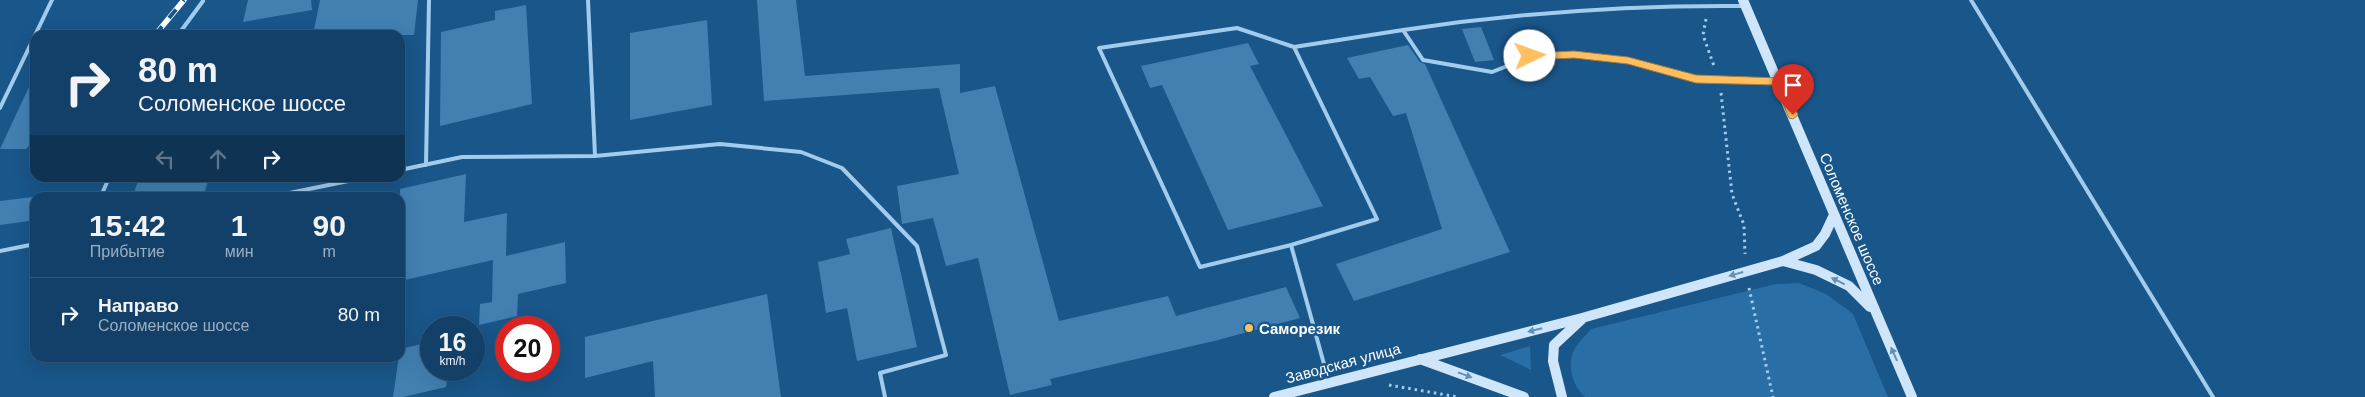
<!DOCTYPE html>
<html lang="ru">
<head>
<meta charset="utf-8">
<style>
	:root { --surface:#134068; --page:#204b71; --text:#f1f3f6; --muted:#9dafc0; --line:#32597c }
	body { margin:0; font-family:Arial,sans-serif; background:var(--page); color:var(--text); height:100vh; display:flex; flex-direction:column; font-size:19px; white-space:nowrap }
	* { box-sizing:border-box; margin:0 }
	p { font-size:16px; color:var(--muted) }
	.icon { flex:none; width:28px; height:28px; fill:none; stroke:currentColor; stroke-width:2; stroke-linecap:round; stroke-linejoin:round }
	.map { position:relative; flex:1; overflow:hidden }
	.drawer { position:absolute; left:30px; top:192px; width:375px; height:170px; display:flex; flex-direction:column; background:var(--surface); border-radius:15px; box-shadow:0 5px 20px #0002,0 0 0 1px var(--line) }
	.drawer>* { flex:none }
	.banner { position:absolute; left:30px; top:30px; width:375px; height:152px; border-radius:15px; box-shadow:0 5px 20px #0002,0 0 0 1px var(--line); background:#134068; color:var(--text); overflow:hidden }
	.speed { position:absolute; left:420px; top:316px; display:flex; gap:10px; font-size:25px; font-weight:700; text-align:center }
	.speed>* { display:grid; place-content:center; width:65px; height:65px; border-radius:50%; background:var(--surface); box-shadow:0 5px 20px #0002,0 0 0 1px var(--line); line-height:1 }
	.speed small { font-size:12px; font-weight:400 }
	.speed .limit { border:8px solid #d22; background:#fff; color:#111 }
	.pin { position:absolute; display:grid; place-items:center; width:42px; height:42px; color:#fff; margin:-51px -21px; border-radius:50% 50% 50% 0; rotate:-45deg; box-shadow:0 0 5px #0007 }
	.pin .icon { rotate:45deg }
	.me { position:absolute; width:55px; margin:-28px; rotate:87deg; stroke-linejoin:round; filter:drop-shadow(0 0 4px #0008) }
	.turn { display:flex; align-items:center; gap:18px; height:105px; padding:0 25px; font-size:22px }
	.turn .icon { width:65px; height:65px; stroke-width:2.5 }
	.turn b { display:block; font-size:35px; line-height:42px }
	.lanes { display:flex; align-items:center; height:48px; padding:0 25px; background:#0003; justify-content:center; gap:25px; direction:ltr }
	.lanes .off { opacity:.35 }
	.eta { display:flex; justify-content:space-evenly; align-items:center; height:85px; text-align:center }
	.eta b { font-size:30px; font-weight:700; line-height:35px }
	ul { padding:0; list-style:none }
	li { display:flex; align-items:center; gap:15px; height:75px; padding:0 25px; border-top:1px solid var(--line) }
	li div { flex:1 }
	li b { display:block; font-size:19px }
	li em { font-style:normal }
	.map>svg:first-child { display:block }
	.green { fill:#296fa6 }
	.building { fill:#4280b2 }
	.lines { fill:none; stroke-linecap:round; stroke-linejoin:round }
	.path { stroke:#a2cced; stroke-width:3; stroke-dasharray:2.5 4; stroke-linecap:butt }
	.service { stroke:#a2cced; stroke-width:4 }
	.secondary { stroke:#cfe6fa; stroke-width:10 }
	.rail-casing { stroke:#fff; stroke-width:5.5 }
	.rail { stroke:#19568a; stroke-width:4; stroke-dasharray:11; stroke-linecap:butt }
	.oneway { fill:#6290b7 }
	.route { fill:#ffbf5e; stroke:#a67c3d }
	.poi-dot { fill:#ffbf5e; stroke:#19568a; stroke-width:2 }
	.labels { text-anchor:middle; dominant-baseline:central; stroke-width:5; stroke-linejoin:round; paint-order:stroke }
	.street-label { font-size:15px; fill:#fff; stroke:#19568a }
	.poi-label { font-size:15px; font-weight:bold; fill:#fff; stroke:#19568a; text-anchor:start }
</style>
</head>
<body>
<div class="map">
<svg width="2365" height="397" viewBox="0 0 2365 397">
	<rect width="100%" height="100%" fill="#19568a"/>
	<path class="green" d="M1799 283 1826 294 1853 314 1888 397H1585C1572 385 1566 365 1575 348 1579 342 1586 335 1591 329L1776 284Z
		M1530 346 1531 370 1500 355Z"/>
	<path class="building" d="M248 0H311L312 10 243 22Z
		M320 0H418L414 35H313Z
		M757 0H796L805 76 960 64V93L995 86 1059 321 1168 296 1176 316 1286 287 1300 318 1214 341 1050 379 1052 385 1010 395 978 258 946 266 933 218 902 224 897 186 959 174 939 88 764 101Z
		M526 5 532 104 440 126 441 32 495 20V11Z
		M707 20 712 105 630 120V33Z
		M1481 27 1494 60 1475 62 1462 29Z
		M1248 43 1259 64 1250 66 1323 206 1228 230 1162 85 1150 88 1141 66Z
		M1408 45 1420 62 1425 64 1510 252 1354 301 1336 264 1442 229 1406 113 1393 116 1370 77 1359 79 1347 58Z
		M35 74V139L26 149H0Z
		M466 174 464 222 507 213 506 256 565 242 566 283 518 294 517 316 479 325 480 304 492 302 493 260 400 281 402 226H400V189Z
		M139 178H209L203 198H132Z
		M41 196 35 198V208L29 221 0 225V201Z
		M891 228 917 347 857 361 847 308 826 313 818 262 850 254 846 239Z
		M767 294 781 397H655L653 361 585 378V337Z
		M431 342V370H448L446 387 403 397H393L400 349Z"/>
	<g class="lines">
		<path class="path" d="M1706 19 1703 35 1714 66
			M1721 93 1732 194 1744 225 1745 254
			M1749 288 1773 397
			M1389 385 1458 397"/>
		<path class="service" d="M588 0 595 156
			M1971 0 2213 397
			M1237 28 1294 47 1377 219 1291 245 1200 267 1099 48Z
			M1403 30C1516 13 1630 5 1744 6
			M178 35 203 1
			M1294 47 1403 30 1423 60 1492 72 1530 57 1574 54 1628 60 1696 79 1777 82
			M0 108 52 0
			M426 165 429 0
			M400 170 462 157 595 156 720 144 801 152 842 168 917 246 946 355 880 373 885 397
			M100 198 109 178
			M265 198 363 178
			M1291 245 1329 382
			M0 251 35 244"/>
		<path class="secondary" d="M1743 0 1912 397
			M1783 261 1816 270 1849 286 1870 307
			M1420 359 1524 397
			M1274 397 1582 318 1783 261 1816 246 1825 234 1834 215
			M1562 397 1553 361 1554 345 1582 319"/>
		<g class="rail-casing">
			<path id="rail" d="M155 35 184 0"/>
		</g>
		<use href="#rail" class="rail"/>
	</g>
	<defs><path id="oneway-solid" d="M-6-.8H1V-3.2L6.5 0L1 3.2V.8H-6Z" transform="scale(1.25)"/></defs>
	<g class="oneway">
		<use href="#oneway-solid" transform="translate(1736 274) rotate(164)"/>
		<use href="#oneway-solid" transform="translate(1838 281) rotate(-154)"/>
		<use href="#oneway-solid" transform="translate(1535 330) rotate(166)"/>
		<use href="#oneway-solid" transform="translate(1894 354) rotate(-114)"/>
		<use href="#oneway-solid" transform="translate(1465 375) rotate(20)"/>
	</g>
	<path class="route" d="M1574 51 1628 57 1696 75 1779 78 1784 82 1798 115 1793 119 1789 118 1775 85 1696 83 1628 64 1574 58 1530 60 1524 56 1530 53Z"/>
	<circle class="poi-dot" cx="1249" cy="328" r="5"/>
	<g class="labels">
		<g class="street-label">
			<text transform="translate(1852 219) rotate(67)">Соломенское шоссе</text>
			<text transform="translate(1343 363) rotate(-15)">Заводская улица</text>
		</g>
		<g class="poi-label">
			<text x="1259" y="328">Саморезик</text>
		</g>
	</g>
</svg>
<div class="speed"><div>16<small>km/h</small></div><div class="limit">20</div></div>
<div class="pin" style="left:1793px;top:115px;background:#d93025"><svg class="icon" aria-label="arrive" viewBox="0 0 24 24"><path d="M6 21V4h12l-3 4 3 4H6"/></svg></div>
<svg class="me" style="left:1530px;top:56px" viewBox="-20 -20 40 40"><circle r="19" fill="#fff"/><path d="M0-13L10 11 0 6-10 11z" fill="#ffbf5e"/></svg>
<div class="banner">
<div class="turn"><svg class="icon" aria-label="right" viewBox="0 0 24 24"><path d="M7 20v-9h11M14 6l5 5-5 5"/></svg><div><b>80 m</b>Соломенское шоссе</div></div>
<div class="lanes"><svg class="icon off" aria-label="left" viewBox="0 0 24 24"><path d="M17 20v-9H6M10 6l-5 5 5 5"/></svg><svg class="icon off" aria-label="ahead" viewBox="0 0 24 24"><path d="M12 20V5M6 11l6-6 6 6"/></svg><svg class="icon" aria-label="right" viewBox="0 0 24 24"><path d="M7 20v-9h11M14 6l5 5-5 5"/></svg></div>
</div>
<section class="drawer">
<div class="eta">
<div><b>15:42</b><p>Прибытие</p></div>
<div><b>1</b><p>мин</p></div>
<div><b>90</b><p>m</p></div>
</div>
<ul>
<li><svg class="icon" aria-label="right" viewBox="0 0 24 24"><path d="M7 20v-9h11M14 6l5 5-5 5"/></svg><div><b>Направо</b><p>Соломенское шоссе</p></div><em>80 m</em></li>
</ul>
</section>
</div>
</body>
</html>
